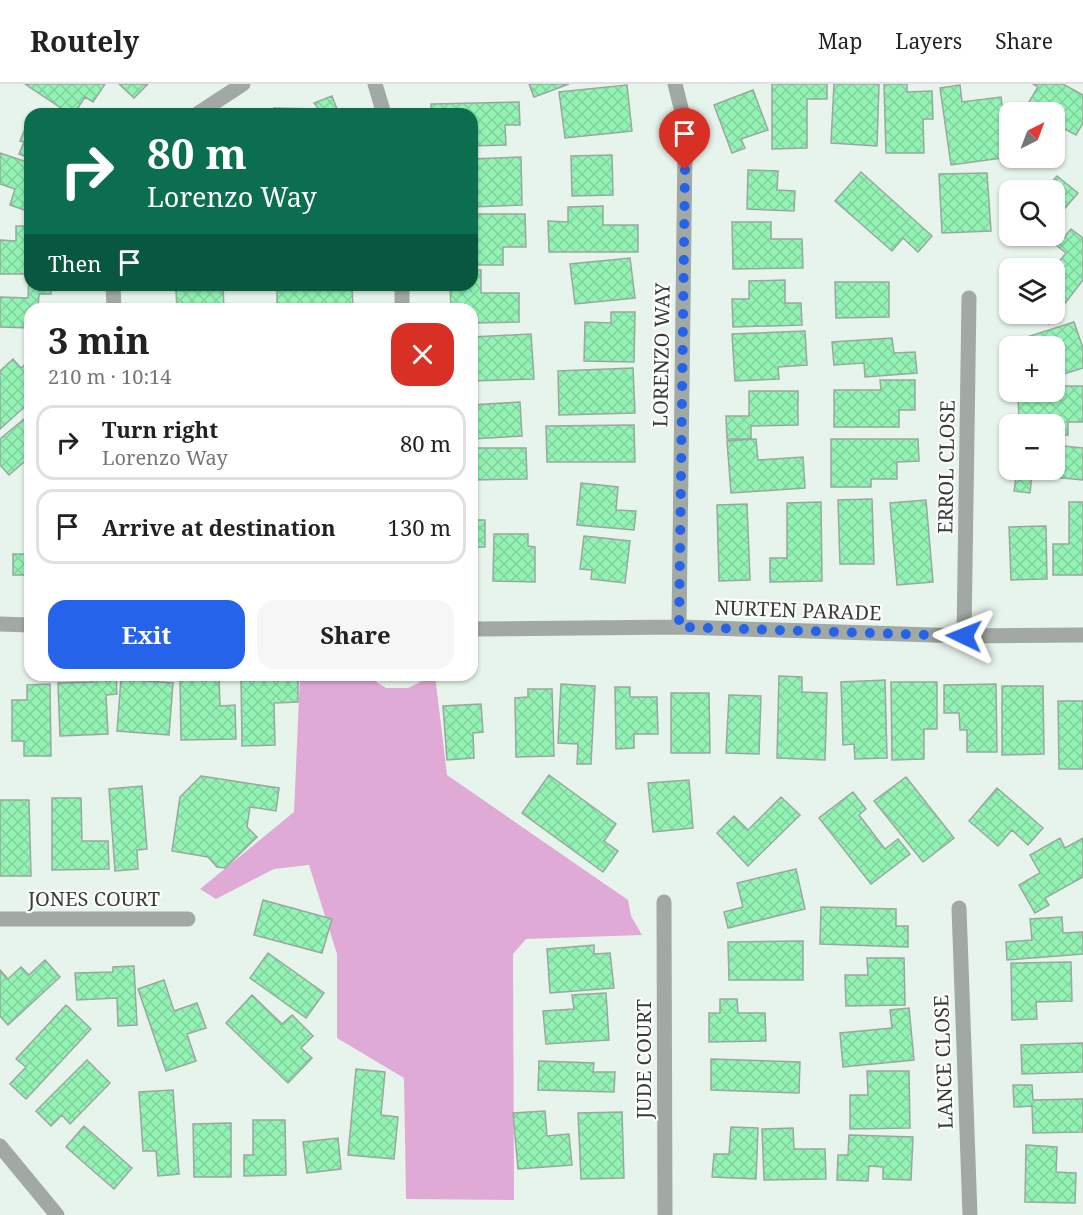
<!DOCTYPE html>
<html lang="en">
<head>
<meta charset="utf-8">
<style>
	:root { --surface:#fff; --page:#f6f6f6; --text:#222; --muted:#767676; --line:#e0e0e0; --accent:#2563eb }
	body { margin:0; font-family:"Noto Serif",serif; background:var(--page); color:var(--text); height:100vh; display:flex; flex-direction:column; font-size:22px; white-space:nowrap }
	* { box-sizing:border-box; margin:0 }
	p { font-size:20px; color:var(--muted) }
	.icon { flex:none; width:33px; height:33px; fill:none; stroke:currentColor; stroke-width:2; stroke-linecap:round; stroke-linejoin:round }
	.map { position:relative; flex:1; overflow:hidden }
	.panel { position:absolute; left:24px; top:219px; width:454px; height:378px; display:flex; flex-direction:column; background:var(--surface); border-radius:18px; box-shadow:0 2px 4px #0004 }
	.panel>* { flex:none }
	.banner { position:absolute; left:24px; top:24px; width:454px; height:183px; border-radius:18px; box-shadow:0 2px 4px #0004; background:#0b6e4f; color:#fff; overflow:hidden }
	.needle { width:39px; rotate:42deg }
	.buttons { position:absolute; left:999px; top:18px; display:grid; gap:12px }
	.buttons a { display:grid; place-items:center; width:66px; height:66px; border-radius:12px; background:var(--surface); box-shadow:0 2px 4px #0004; font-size:30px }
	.pin { position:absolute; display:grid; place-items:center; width:51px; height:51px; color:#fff; margin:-62px -26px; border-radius:50% 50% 50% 0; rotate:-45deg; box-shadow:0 0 6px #0007 }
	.pin .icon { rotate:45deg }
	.me { position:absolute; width:66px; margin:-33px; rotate:272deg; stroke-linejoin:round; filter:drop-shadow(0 0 4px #0008) }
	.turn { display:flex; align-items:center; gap:21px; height:126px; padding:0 24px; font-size:27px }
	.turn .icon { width:78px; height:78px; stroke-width:2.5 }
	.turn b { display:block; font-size:42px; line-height:51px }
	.then { display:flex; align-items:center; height:57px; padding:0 24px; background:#0003; gap:12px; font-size:22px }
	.round { display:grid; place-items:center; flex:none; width:63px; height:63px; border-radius:18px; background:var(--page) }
	.overview { display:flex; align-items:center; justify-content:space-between; height:102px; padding:0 24px }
	h1 { font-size:36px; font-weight:700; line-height:45px }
	.primary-button { display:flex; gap:12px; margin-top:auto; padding:12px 24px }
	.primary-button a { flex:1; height:69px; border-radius:18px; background:var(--accent); color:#fff; font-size:24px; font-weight:700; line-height:69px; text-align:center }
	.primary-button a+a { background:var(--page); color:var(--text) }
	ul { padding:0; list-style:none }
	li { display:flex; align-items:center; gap:18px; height:75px; margin:0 12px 9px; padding:0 12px; border:3px solid var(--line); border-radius:18px }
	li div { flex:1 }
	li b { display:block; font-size:22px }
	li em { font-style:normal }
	header { display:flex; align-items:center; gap:36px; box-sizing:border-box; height:84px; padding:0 30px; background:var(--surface); border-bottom:2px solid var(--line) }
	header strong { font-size:28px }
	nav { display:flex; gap:33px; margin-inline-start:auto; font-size:21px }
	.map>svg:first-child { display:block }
	.green { fill:#e0aad7 }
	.building { fill:url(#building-cross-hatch); stroke:#9ba79e; stroke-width:1.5 }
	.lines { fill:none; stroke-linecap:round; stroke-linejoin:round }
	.minor { stroke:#a2a8a4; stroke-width:15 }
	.route { stroke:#2563eb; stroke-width:10; stroke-dasharray:0 18 }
	.labels { text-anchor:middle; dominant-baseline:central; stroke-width:4.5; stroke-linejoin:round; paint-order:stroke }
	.street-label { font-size:20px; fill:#383d3a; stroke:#fff }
</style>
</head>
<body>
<header>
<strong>Routely</strong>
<nav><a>Map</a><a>Layers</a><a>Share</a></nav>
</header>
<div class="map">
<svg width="1083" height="1131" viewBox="0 0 1083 1131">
	<defs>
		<pattern id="building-cross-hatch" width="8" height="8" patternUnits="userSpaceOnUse" patternTransform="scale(1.5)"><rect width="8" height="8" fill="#93f3b5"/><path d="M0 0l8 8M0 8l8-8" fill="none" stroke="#80d19c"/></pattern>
	</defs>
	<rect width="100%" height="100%" fill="#e7f4eb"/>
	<path class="green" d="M300 591H366L386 604H408L435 591 447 691 628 816 631 832 642 851 526 855 513 870 514 1116 406 1115 404 994 337 954V870L309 781 274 785 216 815 200 805 294 728Z"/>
	<path class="building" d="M25 0H105L93 18 85 13 74 30H70Z
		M119 0H148L134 14Z
		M529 0H569L534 13Z
		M772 0H827V15H807V64L772 65Z
		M834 0H879L877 62 831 59Z
		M884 0H907V8L932 7 933 35H923L924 69H886Z
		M1033 0H1063L1083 11V39L1076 51 1054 39V28H1036L1026 23 1038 3Z
		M627 1 632 47 565 54 559 8Z
		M960 1 962 18 1001 13 1009 73 951 81 940 4Z
		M753 6 768 46 741 55 745 64 732 69 714 21Z
		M332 12 339 30H274V24L319 25 314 19Z
		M519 18 520 41H505L506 61 472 62V30H431V20Z
		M27 40 30 41V74L19 70 24 58 20 57Z
		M0 69 30 79V128L10 121 15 105 0 100Z
		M612 71 613 111 572 112 571 72Z
		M521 73 522 121 472 123V75Z
		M748 86 778 87 777 106 795 107 794 127 747 125Z
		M861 88 932 152 918 168 903 154 892 167 835 117Z
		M987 89 991 147 942 149 939 90Z
		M1057 92 1078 109 1054 137V106H1045Z
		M603 122V141H638V168H549L548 137 568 138V123Z
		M1010 129V149L1000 141Z
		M472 130H525L526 163H503V181H472Z
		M732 138H771V155H802L803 184 733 185Z
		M16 142H30V190H0V156L16 157Z
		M1071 145 1083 154V196L1049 240 1035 230H1054V184L1066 169 1057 162Z
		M630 174 635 214 575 220 570 180Z
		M472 186H481V209H519V238L472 239V225H451L450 201H472Z
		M29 192 30 201H51V210H39L38 225H30V244L0 243V213L28 214Z
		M785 196V219H801L802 241 733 243 732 215H749V197Z
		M835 198H889V233L836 234Z
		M167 201H223L224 225H177L176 207 167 204Z
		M330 201H352L353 225H277V204L330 203Z
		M611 228H635L634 278 584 277 585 238 611 239Z
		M1074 238 1083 264V284L1054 293V262H1026L1024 254Z
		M805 247 807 281 778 283 779 295 735 297 732 250Z
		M531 250 534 295 472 297V253Z
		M892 254 894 269 915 268 917 289 865 293 864 279 834 281 832 258Z
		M13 275 21 284 30 277V318L0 345V287Z
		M633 284 635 329 559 331 558 287Z
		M880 296H915V326H899V343H834V306H881Z
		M1054 302H1083V338H1068V351L1054 352V340H1019L1018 308H1054Z
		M749 307H798V341L751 342V355H727L726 332H749Z
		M520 318 522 352 472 355V321Z
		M30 330V373L9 391 0 381V355Z
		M634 341 635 378H547L546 342Z
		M756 355 758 376 803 373 805 404 731 409 727 357Z
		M831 355H918L919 377 897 378V395H871V403H831Z
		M1054 361 1083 364V396L1032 391 1030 409 1014 407 1017 386H1054Z
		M472 364H526L527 395 472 396Z
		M581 399 618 403 616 426 636 427 634 446 577 441Z
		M872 415 874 480H840L838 416Z
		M926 416 933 498 897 501 890 419Z
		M821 418 822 497 770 498V474H787V419Z
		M1069 418H1083V491H1053V460H1069Z
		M747 420 750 496 719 497 717 421Z
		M472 436H485V463H472Z
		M1046 442 1047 495 1011 496 1009 443Z
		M494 450H528V462L535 463V498L493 497Z
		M584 452 630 457 625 499 591 495 592 486 580 485Z
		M29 453 30 491H13V470H29Z
		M92 591H116L117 610 106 611 108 650 60 652 58 599 92 598Z
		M298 592V618L274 619 275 661 242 662 241 593Z
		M779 592 802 593V608L827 609 825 676 777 674Z
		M219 593 220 622 235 621 236 655 181 656 180 594Z
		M121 595 173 599 169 651 117 647Z
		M885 596 887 674 855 675 854 660 843 661 841 598Z
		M891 598H937V645H924V675L892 676Z
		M50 600 51 672H24V657H12V616H27V601Z
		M561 600 595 602 591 680H577L578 660 558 659Z
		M996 600 997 668H967V646H960L959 629H944V601Z
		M1002 602H1043L1044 670 1002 671Z
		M615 603H630V613H657L658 650H634V664L616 665Z
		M528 605H552L554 672 516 673 515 614 528 613Z
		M671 609H709L710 669H671Z
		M729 611 761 612 759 670 726 669Z
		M1058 617H1083V685H1059Z
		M481 620 483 648 473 649 474 674 447 676 443 622Z
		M549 691 616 740 604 757 618 767 603 788 522 729Z
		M201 692 279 704 276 727 250 723 247 743 257 753 225 784 217 783 208 773 172 767 180 713Z
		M906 693 954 754 923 778 874 717Z
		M689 696 693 744 653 748 648 699Z
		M142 702 147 765 137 766 138 785 115 787 109 705Z
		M997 704 1043 744 1028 761 1012 746 998 762 969 737Z
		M853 708 866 725 859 731 885 765 898 755 910 770 871 800 819 734Z
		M781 713 800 731 748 782 717 749 734 732 748 746Z
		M52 714H81L82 757H108L109 785 52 786Z
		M0 716H29L31 792H0Z
		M1060 754 1065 764 1083 754V793L1045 814 1049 821 1035 829 1019 801 1040 789 1030 771Z
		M796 785 805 825 728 844 724 828 743 823 737 799Z
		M263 816 332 835 322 869 254 851Z
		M821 823 896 825V842H908V863L820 860Z
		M1062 833 1063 849 1083 848V870L1007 876 1006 858 1032 856 1030 835Z
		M803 857V896H729L728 858Z
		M594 861V870L610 869 614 904 550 909 547 865Z
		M268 869 324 909 306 934 250 894Z
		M867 874H904L905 921 846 922 845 891H868Z
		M45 876 60 893 8 941 0 932V886L8 895 21 883 29 891Z
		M1071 878 1072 917 1036 918 1037 935 1012 936 1011 879Z
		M134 882 137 941 118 942 117 914 77 916 75 889 113 888V883Z
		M164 896 174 927 197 919 206 944 187 950 196 977 166 987 138 905Z
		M606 909 609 956 546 960 543 927 574 925 572 911Z
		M252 911 282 940 292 931 313 952 301 964 312 974 288 999 226 939Z
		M720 915H737L738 929H765L766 957 709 958V929H720Z
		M66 921 91 945 26 1015 10 1000 26 983 16 975Z
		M909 924 914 976 843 983 840 949 892 944 890 926Z
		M1083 959V988L1022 990 1021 961Z
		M711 975 800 978 799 1009 711 1006Z
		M87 976 110 999 70 1040 62 1031 51 1042 36 1027Z
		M539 977 594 979 593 988H615L614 1008 538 1006Z
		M356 985 385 988 381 1031 398 1033 394 1075 348 1071Z
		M867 987H909L910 1044 850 1045V1011H868Z
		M1013 1001H1032L1033 1016 1083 1015V1048L1033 1049 1032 1022 1014 1023Z
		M173 1006 179 1090 158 1092 156 1067H143L139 1008Z
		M545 1027 547 1052 569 1050 572 1081 518 1085 513 1029Z
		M622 1028 624 1094 581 1095 578 1029Z
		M253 1036H285L286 1091 244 1092V1071H253Z
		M231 1039V1093H194L193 1040Z
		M84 1042 132 1084 114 1105 66 1063Z
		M731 1043 758 1044 756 1095 712 1093 714 1070H729Z
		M793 1044 794 1065H825L826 1095 764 1096 762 1045Z
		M849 1051 913 1053 911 1096 883 1095V1083L869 1082 868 1097 837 1096 838 1071H848Z
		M338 1054 341 1085 307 1089 303 1058Z
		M1026 1061 1057 1063 1056 1088 1076 1089 1075 1119 1025 1118Z"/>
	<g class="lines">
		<path class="minor" d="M375 0 384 30
			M675 0 683 32 685 63 679 543
			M197 30 243 0
			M113 201 114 225
			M402 225V201
			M0 540 30 541
			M472 545 679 543 964 552 1083 551
			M964 552 969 214
			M664 818 665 1131
			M959 824 970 1131
			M0 835H188
			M0 1062 57 1131"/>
	</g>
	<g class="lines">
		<path class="route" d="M685 86 679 543 964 552"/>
	</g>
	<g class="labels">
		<g class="street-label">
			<text transform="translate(661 271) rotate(-89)">LORENZO WAY</text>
			<text transform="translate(946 383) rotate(-89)">ERROL CLOSE</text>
			<text transform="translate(798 526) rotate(2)">NURTEN PARADE</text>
			<text x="94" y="814">JONES COURT</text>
			<text transform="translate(643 975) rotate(-90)">JUDE COURT</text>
			<text transform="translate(943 978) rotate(-92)">LANCE CLOSE</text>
		</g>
	</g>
</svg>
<div class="buttons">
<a><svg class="needle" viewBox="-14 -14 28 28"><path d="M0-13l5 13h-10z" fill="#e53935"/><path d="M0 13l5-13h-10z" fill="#767676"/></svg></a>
<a><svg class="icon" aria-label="search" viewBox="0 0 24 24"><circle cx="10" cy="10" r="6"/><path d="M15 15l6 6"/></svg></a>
<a><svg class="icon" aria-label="layers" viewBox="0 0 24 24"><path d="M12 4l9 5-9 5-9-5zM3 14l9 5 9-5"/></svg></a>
<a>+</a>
<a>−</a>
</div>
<div class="pin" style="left:685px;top:86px;background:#d93025"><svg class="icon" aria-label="arrive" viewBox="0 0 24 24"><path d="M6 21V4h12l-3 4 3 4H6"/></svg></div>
<svg class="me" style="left:964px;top:552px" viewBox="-20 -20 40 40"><path d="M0-17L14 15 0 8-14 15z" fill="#2563eb" stroke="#fff" stroke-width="4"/></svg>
<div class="banner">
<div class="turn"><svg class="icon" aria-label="right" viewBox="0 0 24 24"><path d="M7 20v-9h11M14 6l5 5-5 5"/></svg><div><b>80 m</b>Lorenzo Way</div></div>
<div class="then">Then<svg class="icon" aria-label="arrive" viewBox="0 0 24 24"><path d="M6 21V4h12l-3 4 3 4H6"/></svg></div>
</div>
<section class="panel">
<div class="overview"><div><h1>3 min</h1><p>210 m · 10:14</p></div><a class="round" style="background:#d93025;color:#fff"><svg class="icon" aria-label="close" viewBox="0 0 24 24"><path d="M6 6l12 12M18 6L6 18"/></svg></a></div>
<ul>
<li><svg class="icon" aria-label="right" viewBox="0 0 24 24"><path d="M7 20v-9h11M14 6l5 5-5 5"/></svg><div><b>Turn right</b><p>Lorenzo Way</p></div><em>80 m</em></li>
<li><svg class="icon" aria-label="arrive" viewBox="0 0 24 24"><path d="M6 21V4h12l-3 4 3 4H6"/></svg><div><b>Arrive at destination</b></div><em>130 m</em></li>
</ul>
<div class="primary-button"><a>Exit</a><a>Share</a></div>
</section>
</div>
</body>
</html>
